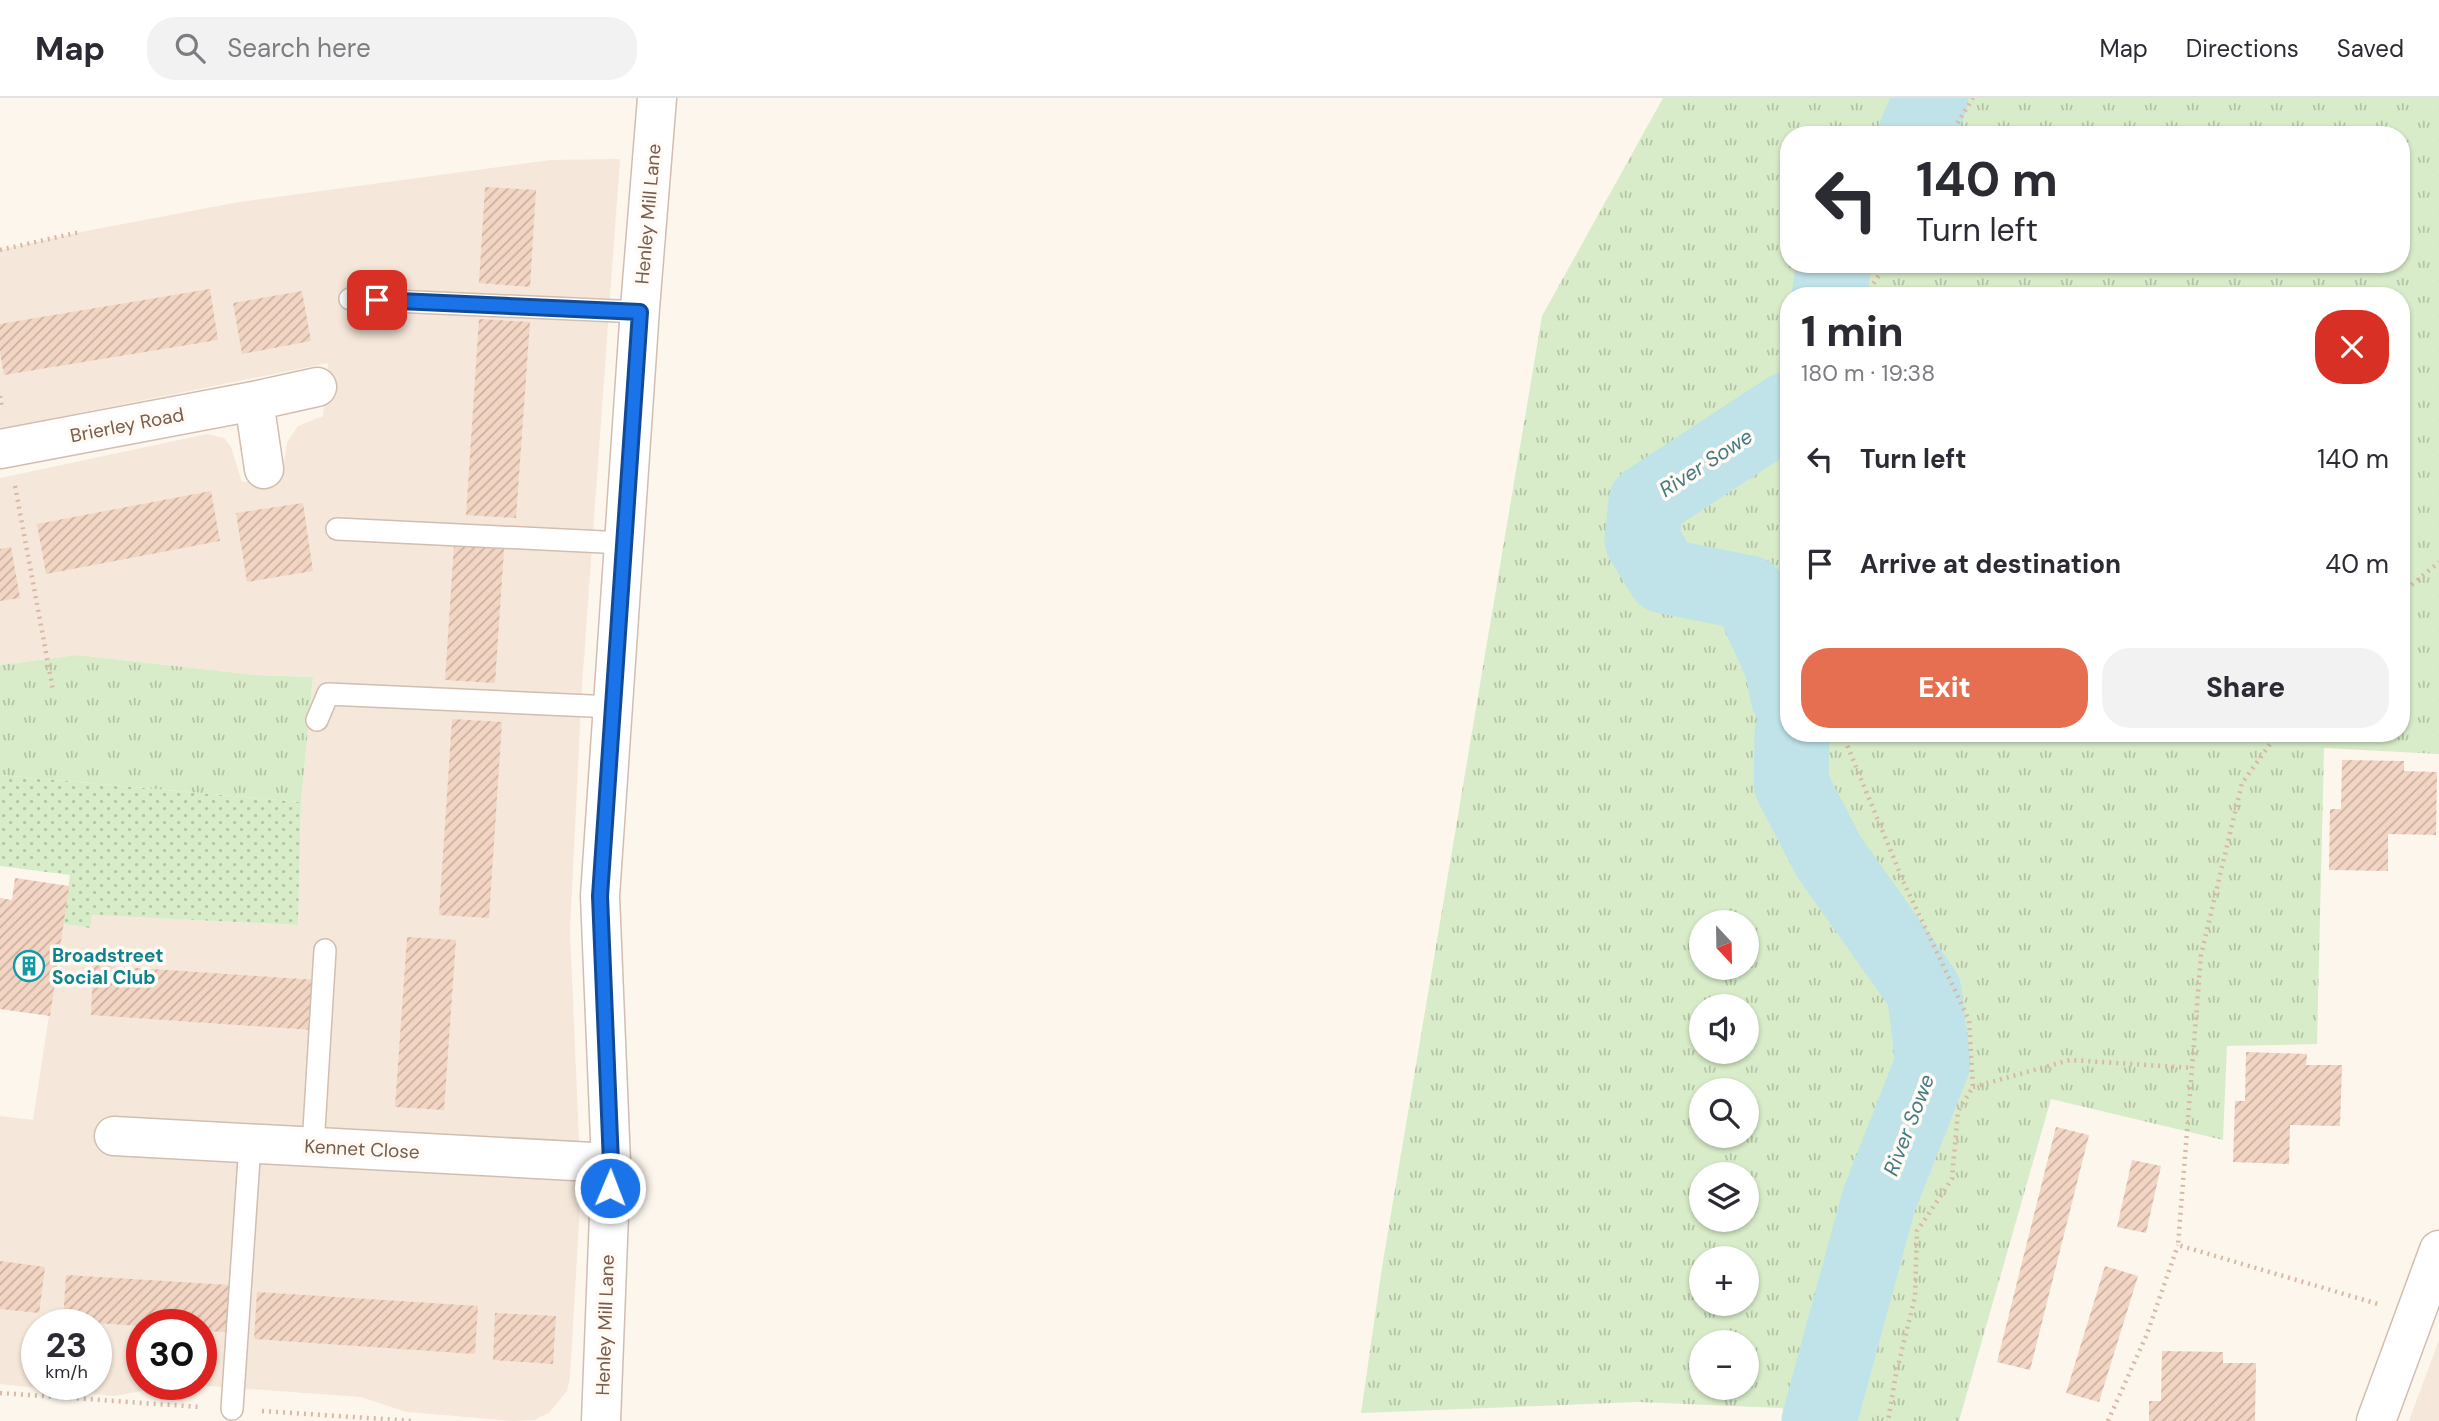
<!DOCTYPE html>
<html lang="en">
<head>
<meta charset="utf-8">
<style>
	:root { --surface:#fff; --page:#f2f2f3; --text:#2b2b33; --muted:#7c7c81; --line:#e1e1e2; --accent:#e76f51 }
	body { margin:0; font-family:"DM Sans",sans-serif; background:var(--page); color:var(--text); height:100vh; display:flex; flex-direction:column; font-size:26px; white-space:nowrap }
	* { box-sizing:border-box; margin:0 }
	p { font-size:23px; color:var(--muted) }
	.icon { flex:none; width:38px; height:38px; fill:none; stroke:currentColor; stroke-width:2; stroke-linecap:round; stroke-linejoin:round }
	.map { position:relative; flex:1; overflow:hidden }
	.side { position:absolute; left:1780px; top:189px; width:630px; height:455px; display:flex; flex-direction:column; background:var(--surface); border-radius:28px; box-shadow:0 2px 5px #0004 }
	.side>* { flex:none }
	.top-card { position:absolute; left:1780px; top:28px; width:630px; height:147px; border-radius:28px; box-shadow:0 2px 5px #0004; background:#fff; color:var(--text); overflow:hidden }
	.needle { width:46px; rotate:158deg }
	.tools { position:absolute; left:1689px; top:812px; display:grid; gap:14px }
	.tools a { display:grid; place-items:center; width:70px; height:70px; border-radius:50%; background:var(--surface); box-shadow:0 2px 5px #0004; font-size:35px }
	.speed { position:absolute; left:21px; top:1211px; display:flex; gap:14px; font-size:35px; font-weight:700; text-align:center }
	.speed>* { display:grid; place-content:center; width:91px; height:91px; border-radius:50%; background:var(--surface); box-shadow:0 2px 5px #0004; line-height:1 }
	.speed small { font-size:18px; font-weight:400 }
	.speed .limit { border:10px solid #d22; background:#fff; color:#111 }
	.pin { position:absolute; display:grid; place-items:center; width:60px; height:60px; color:#fff; margin:-30px; border-radius:14px; box-shadow:0 4px 10px #0006 }
	.me { position:absolute; width:77px; margin:-38px; rotate:1deg; stroke-linejoin:round; filter:drop-shadow(0 0 5px #0008) }
	.turn { display:flex; align-items:center; gap:24px; height:147px; padding:0 21px; font-size:32px }
	.turn .icon { width:91px; height:91px; stroke-width:2.5 }
	.turn b { display:block; font-size:49px; line-height:60px }
	.round { display:grid; place-items:center; flex:none; width:74px; height:74px; border-radius:28px; background:var(--page) }
	.summary { display:flex; align-items:center; justify-content:space-between; height:119px; padding:0 21px }
	h1 { font-size:42px; font-weight:800; line-height:52px }
	.action { display:flex; gap:14px; margin-top:auto; padding:14px 21px }
	.action a { flex:1; height:80px; border-radius:28px; background:var(--accent); color:#fff; font-size:28px; font-weight:800; line-height:80px; text-align:center }
	.action a+a { background:var(--page); color:var(--text) }
	ul { padding:0; list-style:none }
	li { display:flex; align-items:center; gap:21px; height:105px; padding:0 21px }
	li div { flex:1 }
	li b { display:block; font-size:26px }
	li em { font-style:normal }
	header { display:flex; align-items:center; gap:42px; box-sizing:border-box; height:98px; padding:0 35px; background:var(--surface); border-bottom:2px solid var(--line) }
	header strong { font-size:33px }
	nav { display:flex; gap:38px; margin-inline-start:auto; font-size:24px }
	.search { width:490px; height:63px; background:var(--page); display:flex; align-items:center; gap:18px; box-sizing:border-box; padding:0 24px; border-radius:28px; color:var(--muted); font-size:26px }
	.map>svg:first-child { display:block }
	.residential { fill:#f5e8da; fill-rule:evenodd }
	.grass { fill:url(#grass-dots) }
	.park { fill:url(#park-tufts); fill-rule:evenodd }
	.lines { fill:none; stroke-linecap:round; stroke-linejoin:round }
	.river { stroke:#bfe3e8; stroke-width:75 }
	.building { fill:url(#building-hatch) }
	.lane-casing { stroke:#d1beb0; stroke-width:24 }
	.street-casing { stroke:#d1beb0; stroke-width:41 }
	.path { stroke:#d9b8a5; stroke-width:4.5; stroke-dasharray:2 5; stroke-linecap:butt }
	.lane { stroke:#fff; stroke-width:21 }
	.street { stroke:#fff; stroke-width:38 }
	.route-casing { stroke:#114b97; stroke-width:18 }
	.route { stroke:#1a73e8; stroke-width:12 }
	.labels { text-anchor:middle; dominant-baseline:central; stroke-width:7; stroke-linejoin:round; paint-order:stroke }
	.street-label { font-size:19px; fill:#7a5c4d; stroke:#fffaf3 }
	.culture-label { font-size:19px; font-weight:bold; fill:#0d838f; stroke:#fffaf3; text-anchor:start }
	.water-label { font-size:21px; font-style:italic; fill:#437c86; stroke:#fffaf3 }
</style>
</head>
<body>
<header>
<strong>Map</strong>
<div class="search"><svg class="icon" aria-label="search" viewBox="0 0 24 24"><circle cx="10" cy="10" r="6"/><path d="M15 15l6 6"/></svg>Search here</div>
<nav><a>Map</a><a>Directions</a><a>Saved</a></nav>
</header>
<div class="map">
<svg width="2439" height="1323" viewBox="0 0 2439 1323">
	<defs>
		<pattern id="grass-dots" width="8" height="8" patternUnits="userSpaceOnUse" patternTransform="scale(1.75)"><rect width="8" height="8" fill="#d8ecc9"/><path d="M2 2h.1M6 6h.1" fill="none" stroke="#b4c2a5" stroke-width="1.8" stroke-linecap="round"/></pattern>
		<pattern id="park-tufts" width="24" height="20" patternUnits="userSpaceOnUse" patternTransform="scale(1.75)"><rect width="24" height="20" fill="#d8ecc9"/><path d="M3 7l-1-3M5 7V3M7 7l1-3M15 17l-1-3M17 17v-4M19 17l1-3" fill="none" stroke="#b4c2a5"/></pattern>
		<pattern id="building-hatch" width="6" height="6" patternUnits="userSpaceOnUse" patternTransform="scale(1.75)"><rect width="6" height="6" fill="#f3d5c3"/><path d="M-1 1l2-2M0 6l6-6M5 7l2-2" fill="none" stroke="#cab0a1"/></pattern>
	</defs>
	<rect width="100%" height="100%" fill="#fdf6ec"/>
	<path class="residential" d="M620 61 582 588 570 832 581 1089 570 1280 567 1293 549 1315 534 1322 514 1323 407 1314 360 1299 182 1286 114 1298 0 1286V1018L33 1022 63 826 90 830 92 817 298 827 301 704 313 579 255 577 77 557 0 567V380L207 336 224 340 231 349 242 384 282 379 287 344 298 328 323 318 328 265 0 331V152L81 134 239 104 550 62ZM37 1227H96V1286H37ZM142 1227H201V1286H142Z
		M2439 1242V1323H2409Z"/>
	<path class="grass" d="M0 677 301 704 298 827 92 817 90 830 63 826 70 777 0 768Z"/>
	<path class="park" d="M1663 0H2439V656L2324 650 2317 946 2227 948 2223 1042 2051 1001 1959 1323H1840L1780 1310 1638 1304 1361 1315 1382 1169 1542 218ZM1788 37H2401V166H1788ZM1788 198H2401V635H1788ZM1701 824H1746V870H1701ZM1701 908H1746V954H1701ZM1701 992H1746V1038H1701ZM1701 1076H1746V1122H1701ZM1701 1160H1746V1206H1701ZM1701 1244H1746V1290H1701Z
		M77 557 255 577 313 579 301 704 0 677V567Z"/>
	<g class="lines">
		<path class="river" d="M1915 37 1931 0
			M1829 198 1834 166
			M1788 311 1646 404 1642 442 1664 478 1749 495 1782 568 1788 599
			M1792 635 1791 686 1829 759 1924 893 1933 965 1879 1102 1819 1323"/>
	</g>
	<path class="building" d="M485 89 536 92 530 189 479 185Z
		M210 191 218 242 4 277 0 255V226Z
		M302 193 311 243 242 256 233 205Z
		M479 221 530 224 516 420 466 417Z
		M211 393 220 443 46 476 37 426Z
		M303 405 313 473 247 484 236 415Z
		M454 447 504 451 495 585 445 582Z
		M11 449 20 500 0 503V451Z
		M452 621 502 624 489 820 439 817Z
		M2342 662 2404 663V673L2437 674 2436 737 2388 736V773L2329 772 2330 711H2341Z
		M15 780 69 788 50 918 0 911V800L12 802Z
		M407 839 456 842 444 1012 395 1009Z
		M93 867 316 882 313 932 91 917Z
		M2246 954 2307 956 2306 967H2342L2340 1028 2290 1027 2289 1066 2233 1064 2235 1003H2245Z
		M2056 1029 2089 1037 2030 1272 1997 1264Z
		M2132 1062 2161 1068 2146 1135 2117 1129Z
		M0 1163 45 1169 39 1215 0 1211Z
		M2105 1168 2138 1178 2099 1304 2066 1295Z
		M66 1177 230 1187 227 1234 201 1233V1227L142 1228 63 1223Z
		M257 1194 478 1208 475 1256 254 1241Z
		M495 1215 556 1218 553 1266 493 1262Z
		M2162 1253 2223 1254V1265H2256L2255 1323H2149V1303H2161Z"/>
	<g class="lines">
		<g class="lane-casing">
			<path id="lane" d="M350 201 640 214
				M337 431 624 445
				M317 622 328 596 613 609
				M313 1048 325 852
				M232 1311 250 1046"/>
		</g>
		<g class="street-casing">
			<path id="street" d="M254 303 264 371
				M0 351 254 303 317 289
				M114 1038 611 1065
				M601 1323 611 1065 600 798 640 210 657 0
				M2376 1323 2439 1152"/>
		</g>
		<path class="path" d="M1950 37 1973 0
			M0 152 80 134
			M1868 198 1869 192 1887 166
			M0 298 2 311
			M15 388 53 592
			M2401 496 2439 464
			M1842 635 1904 785 1969 922 1973 989 1958 1013 1952 1081 1917 1133 1915 1199 1896 1276 1888 1323
			M2278 635 2242 685 2201 857 2178 1147 2378 1206
			M1973 989 2070 962 2193 970
			M0 1295 200 1309
			M262 1313 414 1323
			M2108 1323 2147 1236 2178 1147"/>
		<use href="#lane" class="lane"/>
		<use href="#street" class="street"/>
	</g>
	<g class="lines">
		<g class="route-casing">
			<path id="route" d="M377 202 640 214 600 798 611 1065 610 1090"/>
		</g>
		<use href="#route" class="route"/>
	</g>
	<defs>
		<g id="building-ring" transform="scale(1.575)"><circle r="9.5" fill="#fffaf3" stroke="#0f9aa8" stroke-width="1.5"/><path d="M-4-6H4V6H1V3H-1V6H-4ZM-2.5-4.3h1.7v1.8h-1.7ZM.8-4.3h1.7v1.8H.8ZM-2.5-1h1.7V.8h-1.7ZM.8-1h1.7V.8H.8Z" fill="#0f9aa8"/></g>
	</defs>
	<g fill-rule="evenodd">
		<use href="#building-ring" x="29" y="868"/>
	</g>
	<g class="labels">
		<g class="street-label">
			<text transform="translate(648 116) rotate(-85)">Henley Mill Lane</text>
			<text transform="translate(127 327) rotate(-11)">Brierley Road</text>
			<text transform="translate(362 1051) rotate(3)">Kennet Close</text>
			<text transform="translate(605 1227) rotate(-88)">Henley Mill Lane</text>
		</g>
		<g class="culture-label">
			<text x="52" y="857">Broadstreet<tspan x="52" dy="22">Social Club</tspan></text>
		</g>
		<g class="water-label">
			<text transform="translate(1706 365) rotate(-33)">River Sowe</text>
			<text transform="translate(1909 1027) rotate(-69)">River Sowe</text>
		</g>
	</g>
</svg>
<div class="tools">
<a><svg class="needle" viewBox="-14 -14 28 28"><path d="M0-13l5 13h-10z" fill="#e53935"/><path d="M0 13l5-13h-10z" fill="#7c7c81"/></svg></a>
<a><svg class="icon" aria-label="sound" viewBox="0 0 24 24"><path d="M4 9h4l5-4v14l-5-4H4zM17 9q2 3 0 6"/></svg></a>
<a><svg class="icon" aria-label="search" viewBox="0 0 24 24"><circle cx="10" cy="10" r="6"/><path d="M15 15l6 6"/></svg></a>
<a><svg class="icon" aria-label="layers" viewBox="0 0 24 24"><path d="M12 4l9 5-9 5-9-5zM3 14l9 5 9-5"/></svg></a>
<a>+</a>
<a>−</a>
</div>
<div class="speed"><div>23<small>km/h</small></div><div class="limit">30</div></div>
<div class="pin" style="left:377px;top:202px;background:#d93025"><svg class="icon" aria-label="arrive" viewBox="0 0 24 24"><path d="M6 21V4h12l-3 4 3 4H6"/></svg></div>
<svg class="me" style="left:610px;top:1090px" viewBox="-20 -20 40 40"><circle r="17" fill="#1a73e8" stroke="#fff" stroke-width="3"/><path d="M0-11L8 9 0 5-8 9z" fill="#fff"/></svg>
<div class="top-card">
<div class="turn"><svg class="icon" aria-label="left" viewBox="0 0 24 24"><path d="M17 20v-9H6M10 6l-5 5 5 5"/></svg><div><b>140 m</b>Turn left</div></div>
</div>
<section class="side">
<div class="summary"><div><h1>1 min</h1><p>180 m · 19:38</p></div><a class="round" style="background:#d93025;color:#fff"><svg class="icon" aria-label="close" viewBox="0 0 24 24"><path d="M6 6l12 12M18 6L6 18"/></svg></a></div>
<ul>
<li><svg class="icon" aria-label="left" viewBox="0 0 24 24"><path d="M17 20v-9H6M10 6l-5 5 5 5"/></svg><div><b>Turn left</b></div><em>140 m</em></li>
<li><svg class="icon" aria-label="arrive" viewBox="0 0 24 24"><path d="M6 21V4h12l-3 4 3 4H6"/></svg><div><b>Arrive at destination</b></div><em>40 m</em></li>
</ul>
<div class="action"><a>Exit</a><a>Share</a></div>
</section>
</div>
</body>
</html>
